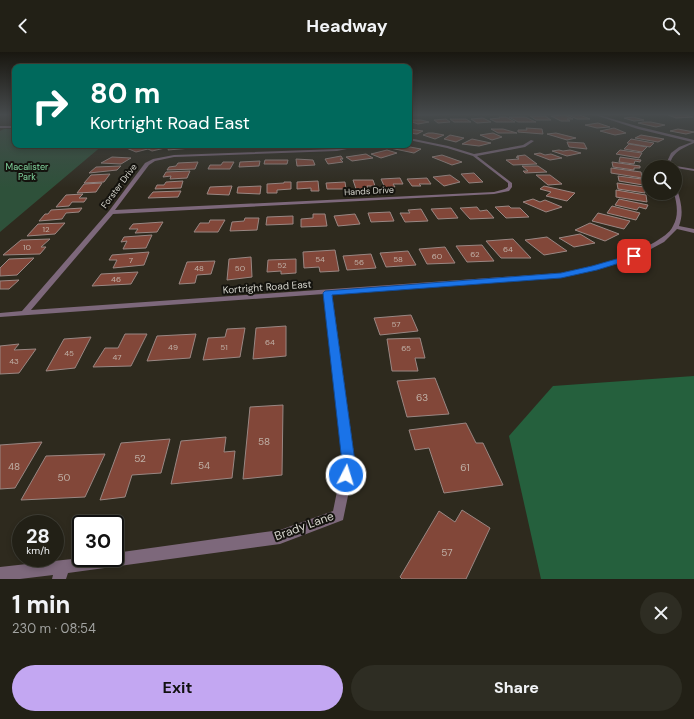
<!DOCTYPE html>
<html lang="en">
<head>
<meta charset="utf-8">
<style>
	:root { --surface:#222016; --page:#2e2d23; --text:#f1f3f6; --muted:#a2a3a1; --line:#3f3e35; --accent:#c3a7f2 }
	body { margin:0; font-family:"DM Sans",sans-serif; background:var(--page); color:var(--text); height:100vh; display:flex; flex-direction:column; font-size:15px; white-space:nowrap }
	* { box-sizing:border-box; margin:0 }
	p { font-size:13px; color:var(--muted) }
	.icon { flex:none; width:22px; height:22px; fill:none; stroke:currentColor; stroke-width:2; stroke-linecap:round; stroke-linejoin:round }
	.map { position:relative; height:527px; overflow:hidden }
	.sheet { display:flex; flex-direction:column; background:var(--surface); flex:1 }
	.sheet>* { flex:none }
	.top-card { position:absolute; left:12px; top:12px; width:400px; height:84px; border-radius:8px; box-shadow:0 2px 6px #0003,0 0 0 1px var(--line); background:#00695c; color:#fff; overflow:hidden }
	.fabs { position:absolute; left:642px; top:108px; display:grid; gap:8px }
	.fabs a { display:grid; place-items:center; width:40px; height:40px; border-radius:50%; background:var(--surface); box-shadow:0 2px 6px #0003,0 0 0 1px var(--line); font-size:20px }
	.speed { position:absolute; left:12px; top:463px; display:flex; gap:8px; font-size:20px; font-weight:700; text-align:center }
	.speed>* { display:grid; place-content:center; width:52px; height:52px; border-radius:50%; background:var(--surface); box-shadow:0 2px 6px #0003,0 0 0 1px var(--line); line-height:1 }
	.speed small { font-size:10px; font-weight:400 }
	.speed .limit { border:2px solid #111; border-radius:6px; background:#fff; color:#111 }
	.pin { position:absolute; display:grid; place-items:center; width:34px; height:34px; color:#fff; margin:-17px; border-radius:8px; box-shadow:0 2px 6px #0006 }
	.me { position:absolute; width:44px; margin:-22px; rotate:5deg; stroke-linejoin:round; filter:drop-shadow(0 0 3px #0008) }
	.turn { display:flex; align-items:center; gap:14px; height:84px; padding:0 12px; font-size:18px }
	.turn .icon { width:52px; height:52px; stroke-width:2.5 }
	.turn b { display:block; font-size:28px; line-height:34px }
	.round { display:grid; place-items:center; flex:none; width:42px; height:42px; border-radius:21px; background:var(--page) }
	.overview { display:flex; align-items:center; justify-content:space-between; height:68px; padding:0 12px }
	h1 { font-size:24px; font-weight:700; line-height:30px }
	.primary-button { display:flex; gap:8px; margin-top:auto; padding:8px 12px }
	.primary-button a { flex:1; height:46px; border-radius:24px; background:var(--accent); color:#111; font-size:16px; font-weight:700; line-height:46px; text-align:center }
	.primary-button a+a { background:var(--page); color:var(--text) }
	header { display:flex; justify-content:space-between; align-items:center; height:52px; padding:0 12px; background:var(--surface); font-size:18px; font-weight:700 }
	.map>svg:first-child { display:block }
	.green { fill:#2e513a }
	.forest { fill:#25603d }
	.building { fill:#824739; stroke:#998783 }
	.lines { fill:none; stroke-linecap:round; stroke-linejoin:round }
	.street { fill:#7d687b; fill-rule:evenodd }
	.route { fill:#1a73e8; stroke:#114b97 }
	.labels { text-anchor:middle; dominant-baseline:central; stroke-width:4; stroke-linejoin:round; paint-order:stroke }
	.number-label { font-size:8px; fill:#c0b1a7 }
	.far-park-label { font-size:9px; fill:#82d7a0; stroke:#14130e }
	.far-street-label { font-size:9px; fill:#d5d4cc; stroke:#14130e }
	.street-label { font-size:10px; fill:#d5d4cc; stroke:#14130e }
	.near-number-label { font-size:10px; fill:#c0b1a7 }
	.near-street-label { font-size:12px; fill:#d5d4cc; stroke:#14130e }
</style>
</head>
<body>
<header><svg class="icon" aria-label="back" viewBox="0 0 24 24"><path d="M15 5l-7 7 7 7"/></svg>Headway<svg class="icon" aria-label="search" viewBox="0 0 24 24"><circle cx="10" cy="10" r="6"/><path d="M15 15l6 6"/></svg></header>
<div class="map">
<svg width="694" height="527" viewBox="0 0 694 527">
	<rect width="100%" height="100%" fill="#2e2a1e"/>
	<path class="green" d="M4 77H15V93H103L0 180V79Z"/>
	<path class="forest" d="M694 324V527H541L509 384 553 334Z"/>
	<path class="building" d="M565 63 573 67H567L570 69H561L551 64Z
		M568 63H580L590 67H577Z
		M668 63H685L693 65 676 66Z
		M530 64H545L551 68H536Z
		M499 65H506L515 70H496L490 67 500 66Z
		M509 65H525L536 70H518Z
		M633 65 644 68 634 69 624 66Z
		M483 66 491 70 477 71 471 67Z
		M446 67 450 70 438 71 434 68Z
		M450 67H466L471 70H454Z
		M413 68H421L429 70 418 72 409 69Z
		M643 70H651L665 73 656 75 638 71Z
		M598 71 610 75 597 76 585 73Z
		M526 76 542 77 543 82 518 80V78H527Z
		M614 76 626 81 615 83 600 79Z
		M409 77 423 79 417 82 409 81Z
		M491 77H503L517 81H498Z
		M678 77 694 80 686 82 670 79Z
		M428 81H433L444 83 435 87 423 83Z
		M493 81 502 85 492 88 480 83Z
		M556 81 576 86 567 88 547 82Z
		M450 83 464 86 456 90 444 87Z
		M641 83 664 87 658 90 635 86Z
		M472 87 491 91 479 94 462 92Z
		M631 87 654 91 650 95 627 91Z
		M567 90 584 91 587 97 569 95Z
		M629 92 647 95 642 100 624 97Z
		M138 93H148L154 95 159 94 165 96 152 99 148 97 136 100 124 95Z
		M170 93H192L191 96 168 98Z
		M198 93H216L215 96H197Z
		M395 93H399L421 97 414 101 390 96Z
		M387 98 397 101 381 106 371 102Z
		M559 98 563 99 570 98 581 101 567 104 552 99Z
		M620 98 642 101 639 106 616 102Z
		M540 101 545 103 551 102 562 106 550 108 534 102Z
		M366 102 373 106 352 109 346 105Z
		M442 103 462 110 452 113 432 105Z
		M525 103 537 112 513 113 506 108 519 107 516 105H519L517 104Z
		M341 104 343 107H340L343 110 328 112 325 107Z
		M112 105 131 106 121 112 101 111Z
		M620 105 641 108 640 110 635 109 634 112 619 110Z
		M296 107 313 108 315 113 297 114Z
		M265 108H288L287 112H264Z
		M260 109 259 114 239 115 240 110Z
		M198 110 195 117 167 118 169 115 176 114 178 111Z
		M223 110H234L230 117H208L210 113H221Z
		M612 110 640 114V116H634V118L613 115Z
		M121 114 117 118 89 121 96 115Z
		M522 114H538L547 120 525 121 523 119H528Z
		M611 116 641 120 642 126 611 121Z
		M190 119 187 126 170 127 171 124 163 125 166 120Z
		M474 121 483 130 469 131 461 122Z
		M110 122 104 130 84 131 91 123Z
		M450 123 460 130 444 134 433 125Z
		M536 123H550L562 132 548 133Z
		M618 124 642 127 643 133 619 129Z
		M400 126 403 132H393L395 135 385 136 381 127Z
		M427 126 431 132H419L421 134H412L407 127Z
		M353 128H373L375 134H367L368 137H356Z
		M183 129 181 136 155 137 157 133H164L166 130Z
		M318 129 319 139H311V136L297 137V130Z
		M284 130H291V137L277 138V141H267V132L284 131Z
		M345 130 346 137H327L326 131Z
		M102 131 96 140 77 141 84 132Z
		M617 131 644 135 645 141 618 137Z
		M232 134 229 143 207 142 210 135Z
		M261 134 260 142 237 141 238 135Z
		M544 134 575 141 567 149 546 144 551 140 540 137Z
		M616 138 646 143 647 150 616 145Z
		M181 139 178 145 148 146 153 140Z
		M83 142 79 146H87L84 150H72L69 154 56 155 66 143Z
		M533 147 540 150 545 148 562 155 546 160 523 150Z
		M619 147 648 153 646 157 639 155 637 158 615 153Z
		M509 154 511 156H520L529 165 506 166 495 155Z
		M612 154 640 161 636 168 607 161Z
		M477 155 480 159 487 158 494 166 470 167 460 156Z
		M82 156 79 160 66 161 62 167 39 169 45 162H48L51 158Z
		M451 156 458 166 438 167 431 157Z
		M421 157 428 169 405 170 400 161H410L408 158Z
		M390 160 394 169 371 170 368 161Z
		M598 161 630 169 624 177 592 169Z
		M313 162H325L327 174 301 175V167L313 166Z
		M355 162 360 172 338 174 334 164Z
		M293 164V172L266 173 267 165Z
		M245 166H259L257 178 230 179 232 170 244 169Z
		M210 168H225L218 180H194L200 171H209Z
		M163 170 157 180 135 181 138 177H129L133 172Z
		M65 171 55 182 27 184 38 172Z
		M590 171 619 182 605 189 575 178Z
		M580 182 595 191 574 195 559 186Z
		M152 183 146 196 123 197 127 189 121 190 124 185Z
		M547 185 567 199 544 203 525 188Z
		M50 187 41 195H46L40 202 3 203 21 188Z
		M513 187 531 206H501L486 189Z
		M482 193 494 209 467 210 456 194Z
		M445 195 455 211 427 212 419 197Z
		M335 198 339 219 320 220 319 215 304 216 303 200Z
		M408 199 416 213 386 215 380 201Z
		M149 200 144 213 113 216 117 208H109L112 203Z
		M371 202 376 216 347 218 343 204Z
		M251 205 252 225 227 228 229 207Z
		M34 206 17 223 0 224V216L9 207Z
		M296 207V221L281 222V219L267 220 268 208Z
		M215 209 211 222 197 223 195 231 179 232 187 210Z
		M138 220 131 232 92 234 101 222Z
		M19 228 9 237H0V229Z
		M411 263 418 279 380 283 374 266Z
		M286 274V304L253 307 256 276Z
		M245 276 240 305 203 308 208 286 225 285 227 277Z
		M125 282H147L131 314 93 315 105 296H118Z
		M196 282 190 306 147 309 157 284Z
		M91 285 75 316 46 319 64 287Z
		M420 286 425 306H415L418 319H392L387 287Z
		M19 292 14 298 36 297 19 321 0 322V294Z
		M435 326 449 362 407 365 397 329Z
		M283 353 282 423 243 427 250 355Z
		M466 371 476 391H483L503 433 444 441 429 396 415 398 409 378Z
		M226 385 224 400 235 399 232 426 171 432 181 389Z
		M170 387 161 421 132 423 125 445 100 448 121 391Z
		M42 390 15 436 0 437V393Z
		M105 402 85 445 21 448 46 404Z
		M462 458 490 476 466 527H402L400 525 439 459 455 470Z"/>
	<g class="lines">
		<path class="street" d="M409 63H437L409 64Z
			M595 63H599L640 75 694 88V91C683 96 672 100 670 113L694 117V119L665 114 671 101 679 95 692 90 638 77Z
			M0 74H15V76H0Z
			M409 86 448 94 474 102 523 93 531 88 534 89 525 95 477 104 512 131V135L509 139 494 142 113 162 31 258 561 221C594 214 626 207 655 190 661 186 670 181 673 174 679 164 677 152 674 141H675V136L677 137C681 150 684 161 679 174L694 177V181L677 177 664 190 638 204 602 216 561 225 332 242 355 410 343 468 280 492 68 521 66 527H52L53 523 20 527H0V515L81 506H115V501L280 478 333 459 343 410 324 242 0 265V261L22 259 109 159 145 111 153 107 174 103 337 97 359 93H367L337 99 174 105 155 109 149 113 115 158 494 140 505 137 508 135V131L473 104 447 96 409 88Z"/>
	</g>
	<linearGradient id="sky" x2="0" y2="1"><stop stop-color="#191710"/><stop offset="0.46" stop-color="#464a4c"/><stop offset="1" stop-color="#464a4c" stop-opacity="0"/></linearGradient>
	<rect width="694" height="136" fill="url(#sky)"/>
	<path class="route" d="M634 202H636V206L597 218 561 226 332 243 355 410 351 428 346 430 341 428 339 423 342 410 323 241 325 239 561 221 592 214Z"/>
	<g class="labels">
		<g class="number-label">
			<text x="46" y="177">12</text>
			<text x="27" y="195">10</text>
			<text x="508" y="197">64</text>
			<text x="475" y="202">62</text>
			<text x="437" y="204">60</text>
			<text x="320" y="207">54</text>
			<text x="398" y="207">58</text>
			<text x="131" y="208">7</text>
			<text x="359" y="210">56</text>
			<text x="282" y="213">52</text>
			<text x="199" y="216">48</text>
			<text x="240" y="216">50</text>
			<text x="116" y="227">46</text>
			<text x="396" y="272">57</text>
			<text x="270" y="290">64</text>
			<text x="173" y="295">49</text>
			<text x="224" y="295">51</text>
			<text x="406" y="296">65</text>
			<text x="69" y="301">45</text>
			<text x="117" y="305">47</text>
			<text x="14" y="309">43</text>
		</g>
		<g class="far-park-label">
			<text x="27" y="115">Macalister<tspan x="27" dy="10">Park</tspan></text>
		</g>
		<g class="far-street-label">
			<text transform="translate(119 134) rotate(-53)">Forster Drive</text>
			<text transform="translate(369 139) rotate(-3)">Hands Drive</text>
		</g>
		<g class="street-label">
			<text transform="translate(267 235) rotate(-4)">Kortright Road East</text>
		</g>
		<g class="near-number-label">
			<text x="422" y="345">63</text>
			<text x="264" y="389">58</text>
			<text x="140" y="406">52</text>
			<text x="204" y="413">54</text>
			<text x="14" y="414">48</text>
			<text x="465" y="415">61</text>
			<text x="64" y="425">50</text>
			<text x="447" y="500">57</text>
		</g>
		<g class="near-street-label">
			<text transform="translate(304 474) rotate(-20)">Brady Lane</text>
		</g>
	</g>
</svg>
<div class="fabs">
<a><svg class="icon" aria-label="search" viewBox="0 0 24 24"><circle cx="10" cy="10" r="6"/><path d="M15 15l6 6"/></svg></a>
</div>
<div class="speed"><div>28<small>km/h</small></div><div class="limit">30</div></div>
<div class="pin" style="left:634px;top:204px;background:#d93025"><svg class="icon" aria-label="arrive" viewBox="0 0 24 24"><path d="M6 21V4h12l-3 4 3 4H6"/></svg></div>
<svg class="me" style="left:346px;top:423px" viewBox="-20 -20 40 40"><circle r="17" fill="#1a73e8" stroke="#fff" stroke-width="3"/><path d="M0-11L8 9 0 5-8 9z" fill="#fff"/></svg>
<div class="top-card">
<div class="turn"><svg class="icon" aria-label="right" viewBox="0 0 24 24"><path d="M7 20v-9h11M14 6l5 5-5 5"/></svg><div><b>80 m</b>Kortright Road East</div></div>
</div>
</div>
<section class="sheet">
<div class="overview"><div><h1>1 min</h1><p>230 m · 08:54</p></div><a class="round"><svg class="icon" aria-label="close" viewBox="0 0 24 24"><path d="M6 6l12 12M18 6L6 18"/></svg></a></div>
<div class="primary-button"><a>Exit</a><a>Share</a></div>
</section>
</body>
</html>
